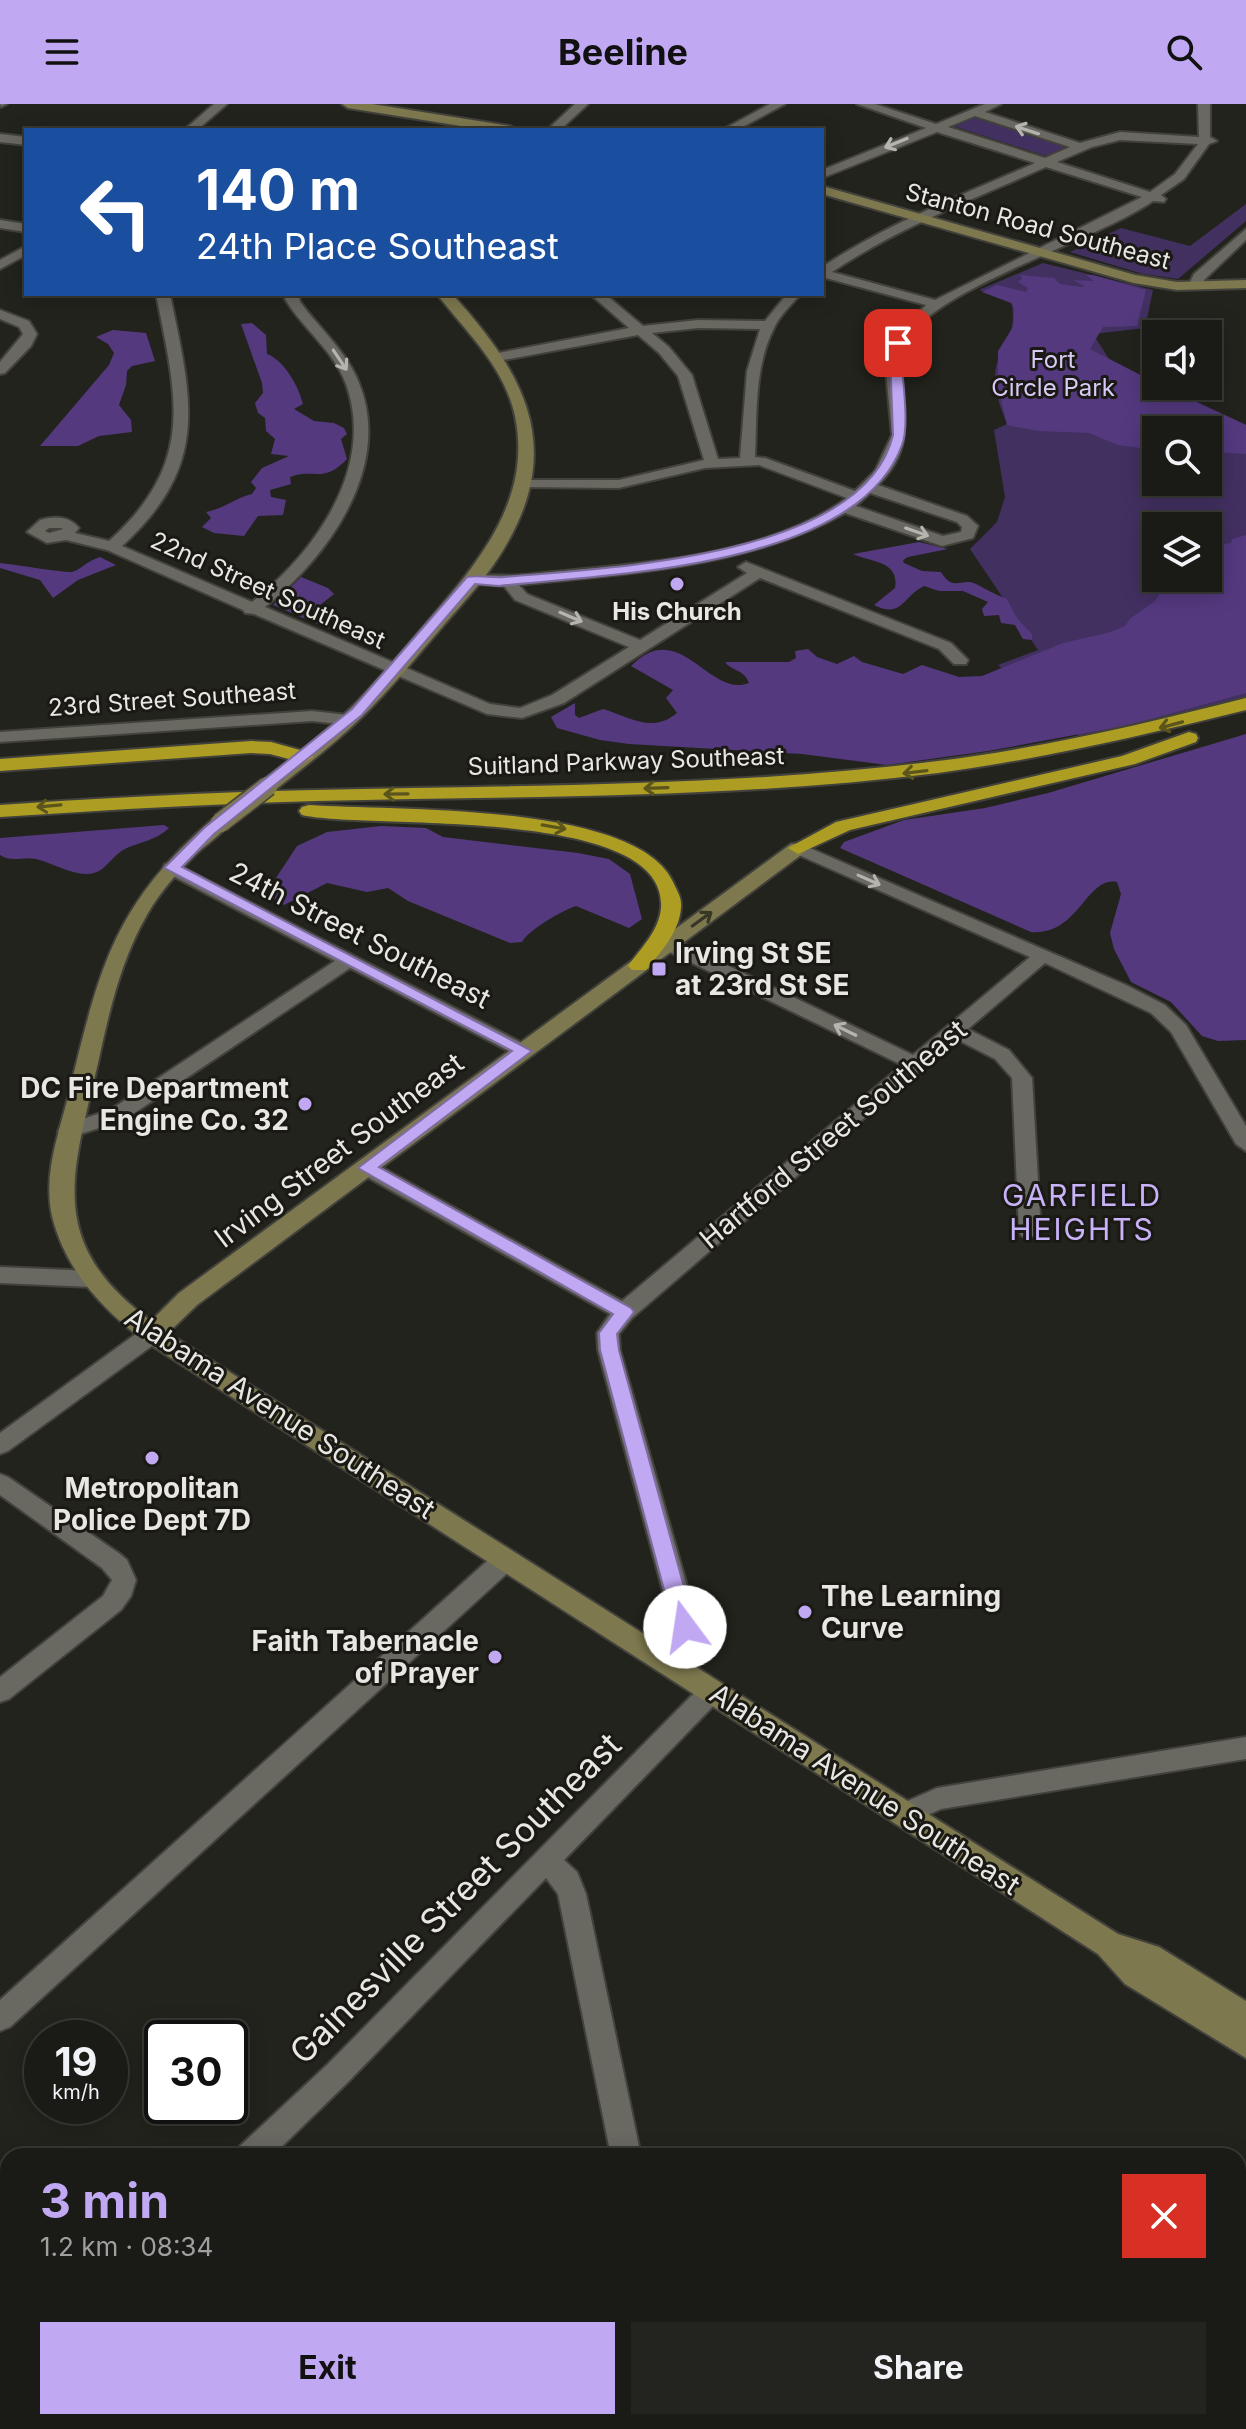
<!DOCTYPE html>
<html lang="en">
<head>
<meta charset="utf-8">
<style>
	:root { --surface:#1a1a16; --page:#23231f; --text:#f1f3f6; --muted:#9fa1a1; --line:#383835; --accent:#c0a8f3 }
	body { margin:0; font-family:Inter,sans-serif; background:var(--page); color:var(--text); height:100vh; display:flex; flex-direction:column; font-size:30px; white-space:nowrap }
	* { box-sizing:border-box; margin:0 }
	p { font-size:26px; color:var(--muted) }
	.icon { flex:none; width:44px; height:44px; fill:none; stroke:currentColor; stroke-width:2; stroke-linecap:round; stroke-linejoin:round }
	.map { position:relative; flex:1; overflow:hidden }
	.sheet { position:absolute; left:0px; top:2044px; width:1246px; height:282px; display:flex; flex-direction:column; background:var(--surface); border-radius:24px 24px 0 0; box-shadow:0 4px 20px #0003,0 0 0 2px var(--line) }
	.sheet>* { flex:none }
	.top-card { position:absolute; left:24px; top:24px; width:800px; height:168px; border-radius:0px; box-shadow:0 4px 20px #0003,0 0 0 2px var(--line); background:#1a4fa0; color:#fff; overflow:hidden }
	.controls { position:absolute; left:1142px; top:216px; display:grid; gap:16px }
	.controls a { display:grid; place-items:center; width:80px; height:80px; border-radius:0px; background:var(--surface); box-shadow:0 4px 20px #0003,0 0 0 2px var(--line); font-size:40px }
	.speed { position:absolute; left:24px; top:1916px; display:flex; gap:16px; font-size:40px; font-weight:700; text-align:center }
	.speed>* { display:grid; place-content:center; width:104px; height:104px; border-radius:50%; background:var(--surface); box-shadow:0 4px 20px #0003,0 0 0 2px var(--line); line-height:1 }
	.speed small { font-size:20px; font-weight:400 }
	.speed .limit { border:4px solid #111; border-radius:12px; background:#fff; color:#111 }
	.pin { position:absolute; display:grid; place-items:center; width:68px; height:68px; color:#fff; margin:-34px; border-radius:16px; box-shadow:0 4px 12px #0006 }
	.me { position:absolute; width:88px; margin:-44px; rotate:346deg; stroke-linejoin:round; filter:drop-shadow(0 0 6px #0008) }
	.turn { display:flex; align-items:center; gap:28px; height:168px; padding:0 40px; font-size:36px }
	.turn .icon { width:104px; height:104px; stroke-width:2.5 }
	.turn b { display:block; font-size:56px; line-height:68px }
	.round { display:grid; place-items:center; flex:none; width:84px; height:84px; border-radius:0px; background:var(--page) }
	.overview { display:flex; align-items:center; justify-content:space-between; height:136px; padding:0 40px }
	h1 { font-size:48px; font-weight:700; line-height:60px; color:var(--accent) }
	.primary-button { display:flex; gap:16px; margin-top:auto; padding:16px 40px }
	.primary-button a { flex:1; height:92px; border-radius:0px; background:var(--accent); color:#111; font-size:32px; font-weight:700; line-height:92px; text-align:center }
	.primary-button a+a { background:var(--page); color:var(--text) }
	header { display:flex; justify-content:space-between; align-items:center; height:104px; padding:0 40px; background:var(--accent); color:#111; font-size:36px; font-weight:700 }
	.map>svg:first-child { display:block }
	.green { fill:#423061; fill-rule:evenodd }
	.forest { fill:#54397f }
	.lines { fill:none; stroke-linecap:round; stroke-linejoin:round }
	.street-casing { stroke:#42413c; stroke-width:4 }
	.secondary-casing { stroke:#42413c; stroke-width:4 }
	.highway-casing { stroke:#42413c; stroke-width:4 }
	.street { fill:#696861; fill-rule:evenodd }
	.secondary { fill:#7d784e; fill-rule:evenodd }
	.highway { fill:#ad9e23; fill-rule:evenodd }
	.secondary-bridge-casing { stroke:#42413c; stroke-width:22; stroke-linecap:butt }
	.secondary-bridge { stroke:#7d784e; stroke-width:19 }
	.oneway { stroke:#b5b4af }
	.oneway2 { stroke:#5c551b }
	.oneway3 { stroke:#383625 }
	.route { fill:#c0a8f3; stroke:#7d6d9e; stroke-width:2 }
	.poi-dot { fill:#c0a8f3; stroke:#1a1914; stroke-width:3 }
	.labels { text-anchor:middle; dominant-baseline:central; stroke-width:6; stroke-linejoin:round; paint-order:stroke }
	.far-street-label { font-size:24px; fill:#e8e7e3; stroke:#1a1914 }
	.far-park-label { font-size:24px; fill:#d7caf4; stroke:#1a1914 }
	.far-poi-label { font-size:24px; font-weight:bold; fill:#e8e7e3; stroke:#1a1914 }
	.street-label { font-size:28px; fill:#e8e7e3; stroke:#1a1914 }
	.poi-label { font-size:28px; font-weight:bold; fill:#e8e7e3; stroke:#1a1914; text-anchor:start }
	.neighbourhood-label { font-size:30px; letter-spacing:2px; fill:#c8b2f8; stroke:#1a1914 }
	.near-street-label { font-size:34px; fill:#e8e7e3; stroke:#1a1914 }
</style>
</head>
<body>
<header><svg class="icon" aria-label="menu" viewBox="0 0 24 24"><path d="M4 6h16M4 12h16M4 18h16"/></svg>Beeline<svg class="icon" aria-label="search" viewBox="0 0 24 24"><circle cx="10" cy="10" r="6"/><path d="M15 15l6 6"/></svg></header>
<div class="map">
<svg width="1246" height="2325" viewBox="0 0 1246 2325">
	<rect width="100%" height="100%" fill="#23231d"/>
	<path class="green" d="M975 13 1067 43 1046 52 953 22Z
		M1246 100V117L1178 175 1143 170 1070 148 1121 124 1190 142Z
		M1043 159 1153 186 1145 224 1093 230 1111 258 1156 282H1163L1246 321V593L1082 635 998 561 1038 546 970 445 997 418 1005 393 994 326 1007 320C1000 302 992 282 996 263 1004 233 1018 230 1011 196L979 186ZM1156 326H1208V378H1156ZM1156 422H1208V474H1156Z"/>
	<path class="forest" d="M1020 171 1054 174 1060 180 1082 183 1085 182 1073 176 1094 177 1086 171H1093L1146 186 1137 222 1103 223 1090 245 1156 279V282H1162L1246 321V350L1208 348V326H1156V346L1118 341 1089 329 1038 327 1007 321 998 282V247L1013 223 1014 204 1011 199 982 188 997 181 1026 188 1028 184 1018 178 1022 175Z
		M252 219 266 231 267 250C284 256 299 283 303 300L294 305 314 317 334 319 344 324 347 330 341 335 347 355C323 380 315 364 290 373L291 380 270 386 271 393 286 396 283 411 258 412 244 432 214 429 202 423 211 414 206 408C223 405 235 394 252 390L256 384 251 378 262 364 289 352 271 350 275 335 266 327 265 314 258 309 255 299 263 289 262 279 241 220Z
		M113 226 146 229 155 257 132 262 127 267 126 281 119 301 131 316 132 328 99 332 78 342H40L109 261 114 249 108 240 96 233Z
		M1246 431V589L1129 621 988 647 887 661 802 650 629 640 600 636 557 624 551 613 575 599V611L579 614 603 605C630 613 652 630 677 609L666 594 673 586 631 562C680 512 709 595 749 579 744 565 731 567 725 558H789L796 554 795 547 808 545 817 553 837 560 854 552 862 558 903 570 922 561 959 573 982 572 1063 539 1111 528 1125 522 1131 514 1155 497 1164 483V474H1208V442L1231 439 1232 435Z
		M919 438 948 445 908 453 903 456 904 459 922 467 941 468C954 489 961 473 976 480 986 485 996 491 1007 495 1017 514 1015 513 1032 530V536L1023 535 1015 521 1001 519 999 511 984 512 982 505 988 498 963 487H939L924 482C902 493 902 515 874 501L895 484C900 456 869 458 853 450Z
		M100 453 116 461 78 476 53 494 40 476 0 464V459C11 460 66 469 72 468 80 466 87 457 100 453Z
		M301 473 328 484 334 490 306 512 353 535 273 501Z
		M1246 630V936L1218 937 1202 932 1171 898 1131 878 1114 845 1110 829 1121 790 1117 778C1086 772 1079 832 1031 828L840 744 844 738 904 716 985 704 1048 689Z
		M164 721 169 724C155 737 142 737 125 745 115 750 110 759 102 765 84 779 54 759 36 755 23 752 12 759 0 751V734Z
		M381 722 426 724 443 733 578 749 609 755 630 770 642 815 629 824 576 802C563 806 528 826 522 838L510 839 408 797 388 784 367 788 327 779 284 801 274 795 276 774 297 742 327 728Z
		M874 2318H1141L1144 2325H875Z"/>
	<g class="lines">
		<g class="street-casing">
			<path id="street" d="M0 0H7L1 3Z
				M214 0H227L197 26H184Z
				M575 0H588L560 26H547Z
				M770 0H785L737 26H722Z
				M857 0H875L936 20 985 0H1001L985 8 1080 39 1120 28 1199 33 1198 0H1210V33L1217 37 1209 40 1184 75 1161 91 1166 95 1164 98 1153 97C1098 136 932 185 906 238 882 284 932 328 878 381L967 412 978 422 973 434 942 442 845 409C747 464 629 469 519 481L527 490 640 536 747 469 738 463 746 458 951 539 968 556 966 560H954L939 545 760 474 564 599 522 614 487 610 254 510 245 509 243 506 107 446 66 436 47 439 27 428 40 416C54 412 69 412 79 424L75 429 109 437C197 358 176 292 156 190H170C191 294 212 360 122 442L252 498C315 448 376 364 346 280 334 247 303 225 285 195L289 190H303L299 195 301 199C320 225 347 248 359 279 393 363 328 453 265 503L490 600 520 604 552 591 629 543 515 496 504 482 466 479V473C483 469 504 473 522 471 624 460 762 457 847 394L759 361 705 364 619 384 518 383V377L523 376H619L704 356 678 272 659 249 638 231 498 257 491 253 498 249 629 224 590 190H605L643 222 698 216 765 217 787 190H801C791 201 780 211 774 224 754 263 757 311 755 353L765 354 855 387 875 367 892 331 886 268 893 234 926 201 822 173V163C888 119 962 91 1035 59L937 28 822 74V66L926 24ZM975 12 1070 43 1045 54 948 23ZM1120 36 1198 40 1175 70 1150 88 1057 58 1092 43ZM1046 63 1142 93 935 196 832 168C899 123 974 95 1046 63ZM698 224 760 225 747 267 740 354 718 355 692 271 669 243 652 229ZM870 389 957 418 962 423 961 428 943 432 856 402ZM49 424H61L63 425 49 429 45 427Z
				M0 30 26 33V41L0 38Z
				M0 116 26 120V128L0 124Z
				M1246 125V136L1205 175 1200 185H1190L1188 182 1194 170Z
				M26 142V151L0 165V156Z
				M0 206 29 217 37 230 31 242 5 269 0 270V258L23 230 19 223 0 215Z
				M312 607 348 611 357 616 348 621 312 617 0 638V628Z
				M798 739 1126 881 1165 901 1186 921 1246 1022V1047L1236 1040 1171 928 1151 909 1045 859 968 925 1009 946 1032 974 1041 1127 1038 1132H1022L1019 1127 1012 974 995 955 956 935 632 1214 619 1230 620 1246 697 1517C697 1538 682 1573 656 1564L652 1557 671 1531V1517L598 1246 597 1229 610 1210 360 1069 356 1064 367 1057 374 1059 622 1197 902 961 661 844 658 840 661 836H675L913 951 1030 853 792 748 789 744 792 740Z
				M172 758 530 943 533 947 530 951H516L350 864 124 1016 68 1034 61 1032 58 1027 61 1022 110 1006 335 857 165 768 163 764 165 760Z
				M0 1163 92 1167 100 1170 103 1175 100 1180 92 1183 0 1179Z
				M152 1222 160 1224 163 1230 160 1236 8 1347 0 1350V1329L144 1224Z
				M0 1370 8 1373 120 1450 127 1456 136 1476 131 1492 121 1506 9 1595 0 1598V1573L103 1492 112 1476 102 1464 0 1391Z
				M505 1447 514 1449 517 1456 514 1463 10 1923 0 1927V1896L496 1449Z
				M712 1577 721 1580 725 1587 721 1594 564 1756 577 1768 586 1790 641 2052H611L558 1790 546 1774 348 1978 272 2052H236L240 2042 328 1960 703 1580Z
				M1246 1633V1655L941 1705 904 1722 894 1719 891 1711 894 1703 937 1684Z
				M8 2245V2280L0 2283V2248Z
				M592 2318H697L699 2323 595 2325Z"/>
		</g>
		<g class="secondary-casing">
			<path id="secondary" d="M342 0H372L510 22 516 26H486L348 4Z
				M822 82 1135 171 1177 178 1246 176V184L1177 186 1134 179 822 90Z
				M437 190H452C532 277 567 353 494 460 479 482 461 501 444 521 417 552 392 584 363 612 336 639 305 662 275 686H261L258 682 261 678C292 654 323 631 351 604 377 578 400 550 424 522 475 462 533 398 515 312 504 262 467 229 437 190Z
				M220 713 230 719C220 732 205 741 194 752 177 769 160 788 148 809 121 855 109 908 98 959 73 1069 44 1138 151 1217L179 1189 791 740H805L808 744 805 748 197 1201 168 1229 1118 1830 1159 1843 1246 1897V1954L1125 1880 1098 1850 143 1236C101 1204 65 1165 52 1112 43 1071 58 1032 68 993 99 867 111 803 213 715Z"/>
		</g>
		<g class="highway-casing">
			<path id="highway" d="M1246 594V606C1144 631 1042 655 938 669 731 695 522 692 315 697 210 700 105 706 0 713V701C105 694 210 688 315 686 522 681 731 683 938 657 1042 644 1144 620 1246 594Z
				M1189 628 1196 630 1198 634 1196 638 1135 660 850 726 798 750 788 744 836 718 1122 652Z
				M251 637 271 638 311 649 313 653 304 659 270 650 251 649 0 667V655Z
				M309 701C388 707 640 697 674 780 677 787 682 794 681 803 680 827 661 848 646 866H632L628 862C641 844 659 827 661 804 669 700 364 726 302 711L299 707 302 703Z"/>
		</g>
		<use href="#street" class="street"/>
		<use href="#secondary" class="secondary"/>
		<use href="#highway" class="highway"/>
		<g class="secondary-bridge-casing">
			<path id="secondary-bridge" d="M220 719 268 682"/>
		</g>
		<use href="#secondary-bridge" class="secondary-bridge"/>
	</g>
	<defs><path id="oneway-shaft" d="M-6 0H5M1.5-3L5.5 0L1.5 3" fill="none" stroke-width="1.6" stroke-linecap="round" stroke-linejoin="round" transform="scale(2)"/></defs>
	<g class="oneway">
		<use href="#oneway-shaft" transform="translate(1027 26) rotate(-162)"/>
		<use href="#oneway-shaft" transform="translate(896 39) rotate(158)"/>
		<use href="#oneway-shaft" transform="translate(340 256) rotate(56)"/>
		<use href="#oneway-shaft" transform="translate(917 428) rotate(19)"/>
		<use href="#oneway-shaft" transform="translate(571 513) rotate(23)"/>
		<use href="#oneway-shaft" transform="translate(869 776) rotate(24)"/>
		<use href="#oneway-shaft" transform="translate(845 926) rotate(-154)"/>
	</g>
	<g class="oneway2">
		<use href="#oneway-shaft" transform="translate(1171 621) rotate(165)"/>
		<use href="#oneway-shaft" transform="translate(915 668) rotate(173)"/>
		<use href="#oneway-shaft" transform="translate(656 684) rotate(178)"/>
		<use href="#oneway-shaft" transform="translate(396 690) rotate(179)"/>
		<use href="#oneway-shaft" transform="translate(49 702) rotate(175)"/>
		<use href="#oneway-shaft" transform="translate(554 723) rotate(10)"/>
	</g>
	<use class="oneway3" href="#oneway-shaft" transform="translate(702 815) rotate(-36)"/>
	<path class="route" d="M894 237 904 239 901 250C902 274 910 320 902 341 857 464 609 470 499 482L475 480 362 611 214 730 182 763 532 947 379 1063 631 1204 634 1208 617 1230 619 1246 695 1523 692 1529H677L674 1523 600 1246 599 1229 613 1210 358 1064 512 947 164 764 204 724 352 605 467 473C479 471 492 474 504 473 605 464 864 454 893 331L890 250Z"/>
	<g class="poi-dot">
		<circle cx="677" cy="480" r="8"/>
		<rect x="651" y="857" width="16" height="16" rx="4"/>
		<circle cx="305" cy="1000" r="8"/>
		<circle cx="152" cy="1354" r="8"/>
		<circle cx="805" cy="1508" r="8"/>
		<circle cx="495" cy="1553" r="8"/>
	</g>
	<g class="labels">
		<g class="far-street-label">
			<text transform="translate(1038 122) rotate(15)">Stanton Road Southeast</text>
			<text transform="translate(268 486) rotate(24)">22nd Street Southeast</text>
			<text transform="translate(172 595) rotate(-4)">23rd Street Southeast</text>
			<text transform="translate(626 657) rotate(-2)">Suitland Parkway Southeast</text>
		</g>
		<g class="far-park-label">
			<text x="1053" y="255">Fort<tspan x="1053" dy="28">Circle Park</tspan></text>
		</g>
		<g class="far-poi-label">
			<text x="677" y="507">His Church</text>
		</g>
		<g class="street-label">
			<text transform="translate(360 831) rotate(27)">24th Street Southeast</text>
			<text transform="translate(833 1030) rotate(-40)">Hartford Street Southeast</text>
			<text transform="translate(339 1046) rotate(-37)">Irving Street Southeast</text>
			<text transform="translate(280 1309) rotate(33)">Alabama Avenue Southeast</text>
			<text transform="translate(865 1685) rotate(33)">Alabama Avenue Southeast</text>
		</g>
		<g class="poi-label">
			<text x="675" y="849">Irving St SE<tspan x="675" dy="32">at 23rd St SE</tspan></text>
			<text x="289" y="984" text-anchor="end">DC Fire Department<tspan x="289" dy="32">Engine Co. 32</tspan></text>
			<text x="152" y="1384" text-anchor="middle">Metropolitan<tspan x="152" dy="32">Police Dept 7D</tspan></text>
			<text x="821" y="1492">The Learning<tspan x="821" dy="32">Curve</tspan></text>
			<text x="479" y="1537" text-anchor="end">Faith Tabernacle<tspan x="479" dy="32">of Prayer</tspan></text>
		</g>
		<g class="neighbourhood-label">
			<text x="1082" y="1091">GARFIELD<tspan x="1082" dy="34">HEIGHTS</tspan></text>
		</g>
		<g class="near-street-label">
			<text transform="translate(455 1794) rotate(-45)">Gainesville Street Southeast</text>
		</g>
	</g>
</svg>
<div class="controls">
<a><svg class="icon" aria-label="sound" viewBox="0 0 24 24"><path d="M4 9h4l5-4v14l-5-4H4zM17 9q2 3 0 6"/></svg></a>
<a><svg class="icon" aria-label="search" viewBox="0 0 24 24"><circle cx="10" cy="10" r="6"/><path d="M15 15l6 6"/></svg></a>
<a><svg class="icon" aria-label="layers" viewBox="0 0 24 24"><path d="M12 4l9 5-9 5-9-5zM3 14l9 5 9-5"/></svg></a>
</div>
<div class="speed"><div>19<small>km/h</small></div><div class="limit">30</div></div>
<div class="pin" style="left:898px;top:239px;background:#d93025"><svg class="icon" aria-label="arrive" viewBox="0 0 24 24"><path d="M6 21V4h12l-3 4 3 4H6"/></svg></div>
<svg class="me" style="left:685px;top:1523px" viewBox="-20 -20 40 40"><circle r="19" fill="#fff"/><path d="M0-13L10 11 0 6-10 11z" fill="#c0a8f3"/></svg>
<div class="top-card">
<div class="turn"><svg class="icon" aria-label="left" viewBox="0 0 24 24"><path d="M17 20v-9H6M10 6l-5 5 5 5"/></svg><div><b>140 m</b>24th Place Southeast</div></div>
</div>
<section class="sheet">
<div class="overview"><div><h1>3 min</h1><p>1.2 km · 08:34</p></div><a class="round" style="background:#d93025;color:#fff"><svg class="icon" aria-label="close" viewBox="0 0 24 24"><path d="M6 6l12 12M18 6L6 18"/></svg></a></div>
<div class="primary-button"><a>Exit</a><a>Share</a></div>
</section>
</div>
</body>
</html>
